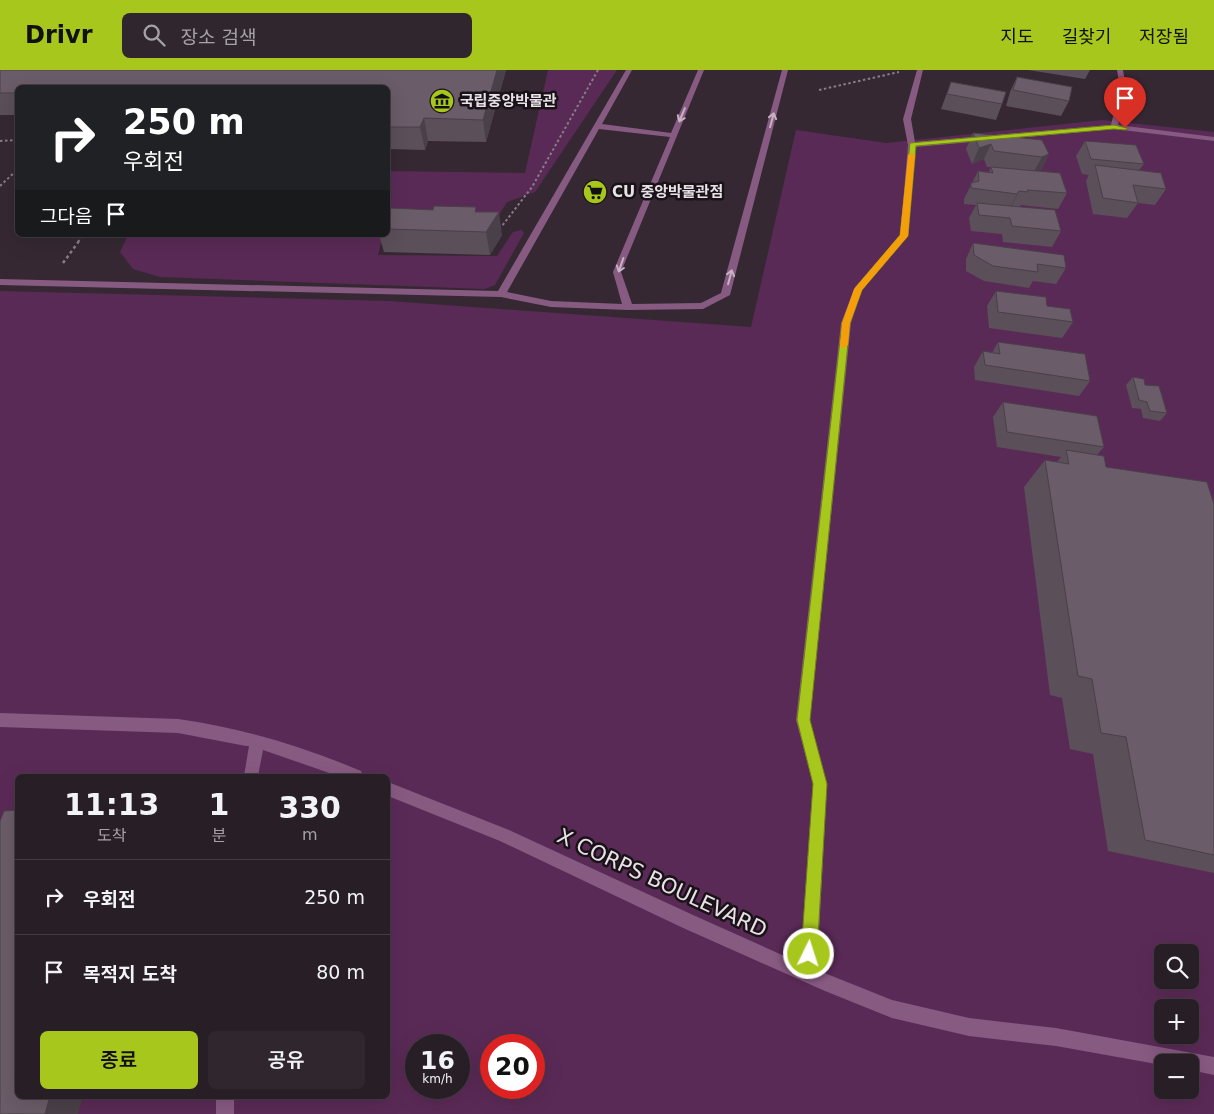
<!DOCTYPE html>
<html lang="ko">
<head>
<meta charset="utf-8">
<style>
	:root { --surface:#281e26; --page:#30272e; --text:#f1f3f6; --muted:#a5a2a7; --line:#443c43; --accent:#a8c71d }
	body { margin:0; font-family:"DejaVu Sans","Noto Sans KR",sans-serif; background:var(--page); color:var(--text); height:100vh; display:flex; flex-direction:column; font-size:19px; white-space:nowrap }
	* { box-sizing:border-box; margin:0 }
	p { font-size:16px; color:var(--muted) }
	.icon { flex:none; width:28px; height:28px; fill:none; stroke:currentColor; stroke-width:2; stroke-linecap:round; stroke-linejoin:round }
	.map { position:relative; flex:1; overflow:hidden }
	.sheet { position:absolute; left:15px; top:704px; width:375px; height:325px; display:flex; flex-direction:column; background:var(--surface); border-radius:8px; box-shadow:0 5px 20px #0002,0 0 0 1px var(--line) }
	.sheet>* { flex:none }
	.top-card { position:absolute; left:15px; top:15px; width:375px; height:152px; border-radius:8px; box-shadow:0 5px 20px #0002,0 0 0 1px var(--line); background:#202124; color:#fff; overflow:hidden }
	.controls { position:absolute; left:1154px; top:874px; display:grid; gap:10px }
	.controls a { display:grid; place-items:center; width:45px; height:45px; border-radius:8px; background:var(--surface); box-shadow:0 5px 20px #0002,0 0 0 1px var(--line); font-size:25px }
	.speed { position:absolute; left:405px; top:964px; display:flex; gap:10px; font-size:25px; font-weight:700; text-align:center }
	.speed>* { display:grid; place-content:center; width:65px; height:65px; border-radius:50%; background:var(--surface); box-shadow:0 5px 20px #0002,0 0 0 1px var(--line); line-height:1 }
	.speed small { font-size:12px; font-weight:400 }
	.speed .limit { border:8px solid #d22; background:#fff; color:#111 }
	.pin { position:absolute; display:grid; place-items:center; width:42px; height:42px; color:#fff; margin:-51px -21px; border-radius:50% 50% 50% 0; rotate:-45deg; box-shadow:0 0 5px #0007 }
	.pin .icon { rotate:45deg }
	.me { position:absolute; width:55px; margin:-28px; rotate:4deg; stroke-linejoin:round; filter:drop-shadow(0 0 4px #0008) }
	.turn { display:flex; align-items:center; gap:18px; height:105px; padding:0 25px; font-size:22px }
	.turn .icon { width:65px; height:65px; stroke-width:2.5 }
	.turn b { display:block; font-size:35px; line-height:42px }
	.then { display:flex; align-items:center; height:48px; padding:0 25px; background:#0003; gap:10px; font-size:19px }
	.eta { display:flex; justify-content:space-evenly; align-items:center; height:85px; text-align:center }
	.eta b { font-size:30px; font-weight:600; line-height:35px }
	.action { display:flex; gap:10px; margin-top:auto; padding:10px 25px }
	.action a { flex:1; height:58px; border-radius:8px; background:var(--accent); color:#111; font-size:20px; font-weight:600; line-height:58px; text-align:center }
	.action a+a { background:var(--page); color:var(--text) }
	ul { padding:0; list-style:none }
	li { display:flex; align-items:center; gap:15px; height:75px; padding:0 25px; border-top:1px solid var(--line) }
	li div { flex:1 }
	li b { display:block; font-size:19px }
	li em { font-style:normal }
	header { display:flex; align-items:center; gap:30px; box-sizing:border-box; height:70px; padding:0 25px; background:var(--accent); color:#111 }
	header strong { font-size:24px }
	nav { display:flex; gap:28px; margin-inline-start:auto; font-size:18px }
	.search { width:350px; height:45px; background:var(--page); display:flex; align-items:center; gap:12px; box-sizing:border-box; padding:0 18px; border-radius:8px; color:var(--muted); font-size:19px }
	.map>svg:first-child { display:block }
	.green { fill:#5a2a56; fill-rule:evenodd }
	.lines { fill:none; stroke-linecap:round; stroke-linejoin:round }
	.path-far1 { stroke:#887e87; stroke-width:2; stroke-dasharray:2.5 2.5; stroke-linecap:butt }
	.path { stroke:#887e87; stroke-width:2.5; stroke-dasharray:3 3; stroke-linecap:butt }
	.service { fill:#875a82; fill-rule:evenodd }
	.wall { fill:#5b4f59 }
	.shaded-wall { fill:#4a4049 }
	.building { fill:#6a5c68; stroke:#4a4049 }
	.oneway { stroke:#c7b2c4 }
	.route { fill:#a8c71d; stroke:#6d8113 }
	.slow { fill:#f59e0b }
	.labels { text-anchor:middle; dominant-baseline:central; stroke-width:5; stroke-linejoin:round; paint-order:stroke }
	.far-poi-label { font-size:15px; font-weight:bold; fill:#e9e1e8; stroke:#191318; text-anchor:start }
	.near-street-label { font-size:21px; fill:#e9e1e8; stroke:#191318 }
</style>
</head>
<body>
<header>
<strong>Drivr</strong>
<div class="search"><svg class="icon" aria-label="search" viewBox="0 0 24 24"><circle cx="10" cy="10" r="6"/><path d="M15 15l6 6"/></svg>장소 검색</div>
<nav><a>지도</a><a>길찾기</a><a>저장됨</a></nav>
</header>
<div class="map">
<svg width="1214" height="1044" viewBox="0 0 1214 1044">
	<rect width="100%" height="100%" fill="#352833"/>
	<path class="green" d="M548 0H617L535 122 507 132 497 148H388V101L525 103Z
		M1102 50 1214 62V1044H0V221L390 231 751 257 796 60 886 73ZM18 706H388V1026H18ZM1162 882H1190V910H1162ZM1162 938H1190V965H1162ZM416 975H459V1018H416ZM491 975H534V1018H491ZM1162 992H1190V1020H1162Z
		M522 160 524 163 495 215 485 219 160 207 133 199 120 182 128 165H383L378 185 497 186 513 162Z"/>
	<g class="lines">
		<path class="path-far1" d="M819 20 899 2
			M0 71 18 70
			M0 116 18 99
			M498 156H502L532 117 598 0
			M78 172 83 165"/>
		<path class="path" d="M63 193 79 171"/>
		<path class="service" d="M626 0H632L602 54 671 63 698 0H704L621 202 632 234 701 233 721 223 782 0H788L730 225 703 239 628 240 551 237 501 227 0 215V209L498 221ZM599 59 670 67 613 202 622 234 551 231 507 222Z
			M917 0H923L911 49 915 72 1111 55 1120 18 1117 0H1123L1126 18 1118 55 1214 67V71L1114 59 916 77 908 166 862 220 851 253 810 650 827 714 817 900 892 930 969 948 1056 958 1214 987V1005L1190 1000V992H1162V995L1056 976 969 966 892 948 825 921 681 857 500 771 388 726V712L509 760 693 845 800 893 813 714 796 650 841 253 855 217 900 166 908 75 903 49Z
			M0 643 178 649C241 658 302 676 361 701L363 706H338L263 680 258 706H244L249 676H246L178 663 0 657Z
			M216 1026H234V1044H216Z"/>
	</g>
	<path class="wall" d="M0 0H506L486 72 428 71 425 80 388 79V18H18V45H0Z
		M1028 0H1090L1085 9Z
		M1017 7 1069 31 1061 46 1006 36 1010 22Z
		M951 12 1002 34 996 50 941 39Z
		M973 63 1049 84 1041 100 1038 101 1067 123 1058 139 1021 135 1020 137 1061 161 1052 177 1003 172 1002 164 971 161 969 148 976 135 964 134V129L978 101 989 102 991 97H987L984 89 972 94 966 79Z
		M1085 71 1144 94 1139 100 1166 119 1155 135 1138 133 1127 148 1093 144 1086 111 1089 105 1082 104 1076 86Z
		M476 137V142L502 165 490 185 384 182 379 165H388V147L433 140Z
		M973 173 1066 198 1056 214 1033 211 1029 218 984 211 966 201V189Z
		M996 221 1047 236 1073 252 1062 268 989 258 987 236Z
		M998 272 1090 311 1079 326 975 310 974 297 983 281 992 283Z
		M1133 307 1145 315 1167 343 1160 351 1143 348 1141 339 1132 338 1126 315Z
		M1003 332 1104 377 1097 385 1106 397 1214 434V803L1108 781 1093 684 1070 679 1062 628 1050 625 1024 417 1045 390 1057 392 1061 387 997 377 993 347Z"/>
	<path class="shaded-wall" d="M497 0H506L486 72 483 50Z
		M424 48 428 71 425 80 420 57Z
		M991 74 984 89 972 94 979 78Z
		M1049 84 1041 100 1033 103 1042 87Z
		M1019 121 1011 137 1009 140 1017 124Z
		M499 142 502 165 490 185 486 162Z
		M50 1026H83L78 1044H45Z"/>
	<path class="building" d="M0 0H497L483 50 424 48 420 57H388V18H18V23H0Z
		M1017 7 1072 17 1069 31 1013 20Z
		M951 12 1006 22 1002 34 947 24Z
		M973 63 1042 70 1049 84 1042 87 994 81 991 74 979 78Z
		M1085 71 1136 75 1144 94 1091 89Z
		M1095 95 1161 103 1166 119 1133 115 1138 133 1103 128Z
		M991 97 1060 103 1067 123 1027 120 1028 122 1019 121 1017 124 971 118V113L979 111 978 101 993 103Z
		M977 133 1055 140 1061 161 1012 156 1010 148 979 145Z
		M434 136 476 137 475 142H499L486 162 388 159V147L391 138 433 140Z
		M973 173 1064 185 1066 198 1037 194 1038 202 993 196 974 185Z
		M996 221 1046 227 1047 236 1070 239 1073 252 998 242Z
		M998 272 1085 284 1090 311 985 295 983 281 1000 284Z
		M1133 307 1144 309 1145 315 1159 316 1167 343 1150 341 1147 332 1139 330Z
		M1003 332 1097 346 1104 377 1007 362Z
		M1066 380 1104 386 1106 397 1207 412 1214 434V785L1145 770 1126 667 1101 663 1092 609 1078 606 1045 390 1069 394Z
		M18 740V1026H50L45 1044H0V751L4 741Z"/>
	<defs><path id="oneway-shaft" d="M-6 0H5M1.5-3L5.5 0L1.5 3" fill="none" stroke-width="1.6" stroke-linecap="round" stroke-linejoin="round" transform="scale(1.25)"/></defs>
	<g class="oneway">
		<use href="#oneway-shaft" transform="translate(682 45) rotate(113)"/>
		<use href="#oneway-shaft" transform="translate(772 50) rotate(-75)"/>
		<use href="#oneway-shaft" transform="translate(621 195) rotate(109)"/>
		<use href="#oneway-shaft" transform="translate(730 207) rotate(-75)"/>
	</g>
	<path class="route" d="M1114 55 1128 58 1125 60 1114 59 916 76 908 166 862 220 850 253 810 650 827 714 817 884 814 890 809 892 804 890 801 884 813 714 797 650 842 253 856 217 900 165 910 73Z"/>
	<path class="slow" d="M911 83 915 85 908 166 862 220 850 253 848 275 844 278 840 277 842 253 854 219 900 165 908 85Z"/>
	<defs>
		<g id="museum-disc" transform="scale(1.25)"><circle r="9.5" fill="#a8c71d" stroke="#191318"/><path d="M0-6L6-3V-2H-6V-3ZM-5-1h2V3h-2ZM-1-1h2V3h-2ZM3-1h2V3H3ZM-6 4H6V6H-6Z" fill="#111"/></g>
		<g id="supermarket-disc" transform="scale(1.25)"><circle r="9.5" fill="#a8c71d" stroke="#191318"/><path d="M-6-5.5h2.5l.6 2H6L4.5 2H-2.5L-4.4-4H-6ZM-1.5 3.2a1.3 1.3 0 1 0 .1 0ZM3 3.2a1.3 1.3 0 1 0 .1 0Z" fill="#111"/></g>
	</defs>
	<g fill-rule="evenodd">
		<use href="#museum-disc" x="442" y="31"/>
		<use href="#supermarket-disc" x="595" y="122"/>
	</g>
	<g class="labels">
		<g class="far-poi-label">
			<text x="460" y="31">국립중앙박물관</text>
			<text x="612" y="122">CU 중앙박물관점</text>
		</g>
		<g class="near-street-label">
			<text transform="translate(662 813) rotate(25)">X CORPS BOULEVARD</text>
		</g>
	</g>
</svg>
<div class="controls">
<a><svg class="icon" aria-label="search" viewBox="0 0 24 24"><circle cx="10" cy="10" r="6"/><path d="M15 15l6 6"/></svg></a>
<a>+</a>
<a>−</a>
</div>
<div class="speed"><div>16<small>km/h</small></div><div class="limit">20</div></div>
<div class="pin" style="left:1125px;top:58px;background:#d93025"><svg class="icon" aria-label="arrive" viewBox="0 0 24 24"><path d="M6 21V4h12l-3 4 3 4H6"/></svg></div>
<svg class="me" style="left:809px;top:884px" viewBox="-20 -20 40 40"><circle r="17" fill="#a8c71d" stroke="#fff" stroke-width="3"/><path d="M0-11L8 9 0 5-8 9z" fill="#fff"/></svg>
<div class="top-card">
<div class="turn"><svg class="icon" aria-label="right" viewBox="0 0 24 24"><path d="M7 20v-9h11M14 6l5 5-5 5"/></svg><div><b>250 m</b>우회전</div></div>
<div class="then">그다음<svg class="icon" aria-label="arrive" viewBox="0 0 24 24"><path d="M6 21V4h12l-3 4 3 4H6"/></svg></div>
</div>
<section class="sheet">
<div class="eta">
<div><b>11:13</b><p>도착</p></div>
<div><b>1</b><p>분</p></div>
<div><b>330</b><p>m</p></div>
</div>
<ul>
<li><svg class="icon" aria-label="right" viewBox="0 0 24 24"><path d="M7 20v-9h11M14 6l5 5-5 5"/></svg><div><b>우회전</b></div><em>250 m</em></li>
<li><svg class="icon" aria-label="arrive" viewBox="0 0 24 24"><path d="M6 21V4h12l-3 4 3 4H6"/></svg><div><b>목적지 도착</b></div><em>80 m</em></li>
</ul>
<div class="action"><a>종료</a><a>공유</a></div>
</section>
</div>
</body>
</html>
